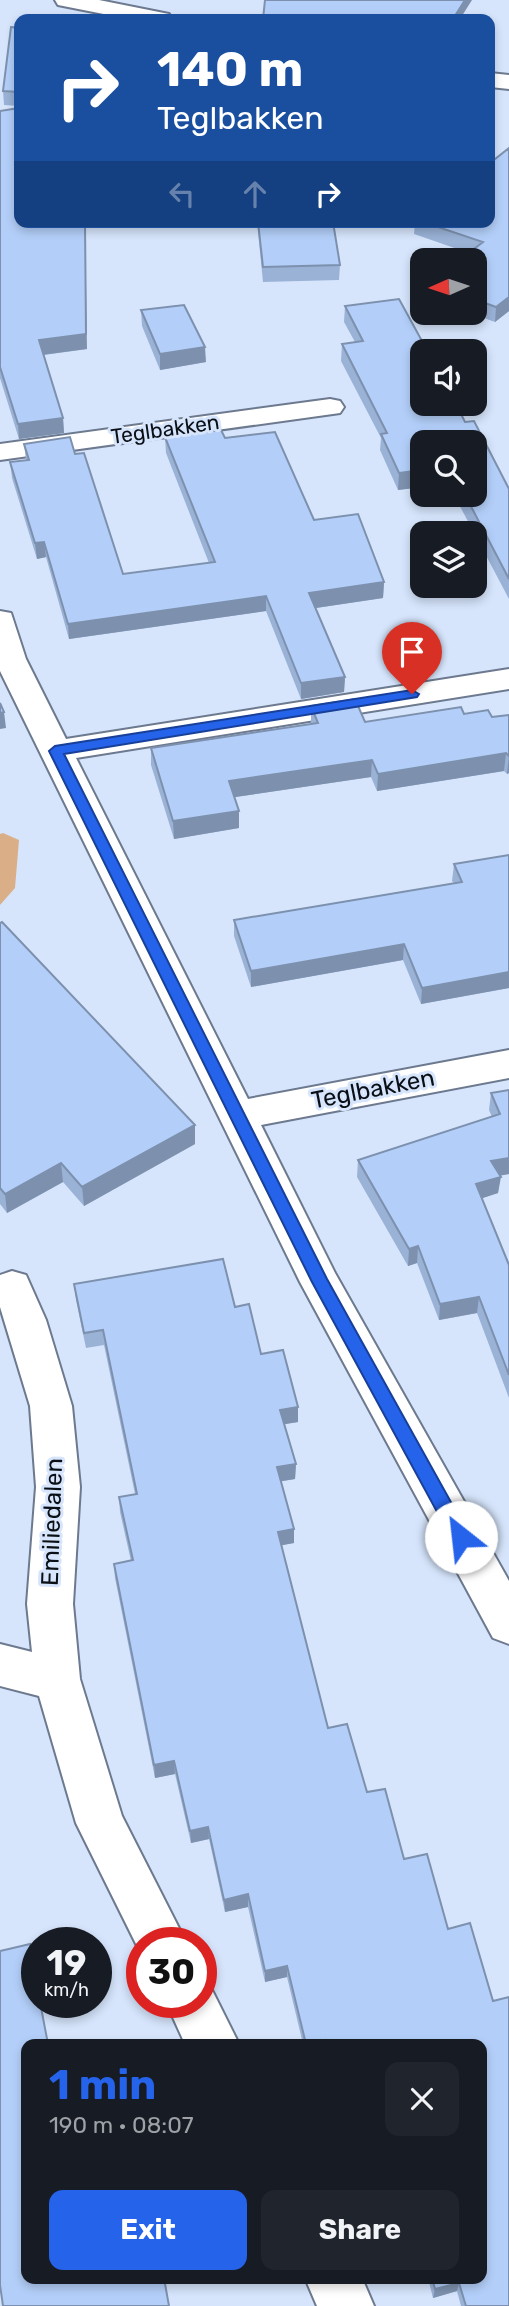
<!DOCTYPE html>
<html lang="en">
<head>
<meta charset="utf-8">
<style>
	:root { --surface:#171b24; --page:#20242c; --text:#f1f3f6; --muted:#9ea1a6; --accent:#2563eb }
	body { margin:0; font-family:Rubik,sans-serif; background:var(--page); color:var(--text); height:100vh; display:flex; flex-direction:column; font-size:26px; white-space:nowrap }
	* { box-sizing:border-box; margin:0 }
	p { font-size:23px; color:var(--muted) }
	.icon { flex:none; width:38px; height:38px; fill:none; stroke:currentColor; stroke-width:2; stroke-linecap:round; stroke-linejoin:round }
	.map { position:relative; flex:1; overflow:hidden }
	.side { position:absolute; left:21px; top:2039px; width:466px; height:245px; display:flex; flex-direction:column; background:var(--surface); border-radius:14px; box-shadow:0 4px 10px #0003 }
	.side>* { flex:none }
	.top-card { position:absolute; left:14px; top:14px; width:481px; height:214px; border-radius:14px; box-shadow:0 4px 10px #0003; background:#1a4fa0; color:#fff; overflow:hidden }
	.needle { width:46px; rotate:267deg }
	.controls { position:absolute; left:410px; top:248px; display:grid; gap:14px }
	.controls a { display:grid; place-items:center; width:77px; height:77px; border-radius:14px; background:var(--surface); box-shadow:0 4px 10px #0003; font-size:35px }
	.speed { position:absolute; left:21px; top:1927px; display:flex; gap:14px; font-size:35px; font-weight:700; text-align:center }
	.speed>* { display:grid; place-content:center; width:91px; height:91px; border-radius:50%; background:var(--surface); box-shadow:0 4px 10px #0003; line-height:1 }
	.speed small { font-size:18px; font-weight:400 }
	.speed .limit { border:10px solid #d22; background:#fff; color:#111 }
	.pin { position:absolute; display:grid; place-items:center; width:60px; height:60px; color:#fff; margin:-72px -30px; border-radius:50% 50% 50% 0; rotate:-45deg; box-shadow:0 0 7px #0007 }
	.pin .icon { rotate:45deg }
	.me { position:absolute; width:77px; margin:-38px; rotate:331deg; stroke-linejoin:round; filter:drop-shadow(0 0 5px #0008) }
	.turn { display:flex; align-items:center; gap:24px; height:147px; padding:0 28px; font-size:32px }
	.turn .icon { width:91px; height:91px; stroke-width:2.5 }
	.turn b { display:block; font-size:49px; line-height:60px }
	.lanes { display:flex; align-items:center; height:66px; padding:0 28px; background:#0003; justify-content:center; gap:35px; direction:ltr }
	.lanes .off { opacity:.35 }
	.round { display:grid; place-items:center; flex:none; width:74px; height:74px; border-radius:14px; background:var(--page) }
	.summary { display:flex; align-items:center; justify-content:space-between; height:119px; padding:0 28px }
	h1 { font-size:42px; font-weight:700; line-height:52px; color:var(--accent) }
	.primary-button { display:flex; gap:14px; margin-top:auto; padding:14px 28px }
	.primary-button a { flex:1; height:80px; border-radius:14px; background:var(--accent); color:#fff; font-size:28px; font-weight:700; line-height:80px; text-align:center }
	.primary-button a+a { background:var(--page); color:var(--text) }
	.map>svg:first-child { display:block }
	.green { fill:#daaf88 }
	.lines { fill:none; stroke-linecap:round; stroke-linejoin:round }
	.street-casing { stroke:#6c798e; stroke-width:4 }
	.secondary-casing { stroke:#6c798e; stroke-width:4 }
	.street { fill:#fff; fill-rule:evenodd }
	.secondary { fill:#fff; fill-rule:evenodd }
	.wall { fill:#9ab2d6 }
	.shaded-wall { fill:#7d91ae }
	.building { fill:#b3cff9; stroke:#7d91ae; stroke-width:2 }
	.route { fill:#2563eb; stroke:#184099; stroke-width:2 }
	.labels { text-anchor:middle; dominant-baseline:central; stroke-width:6; stroke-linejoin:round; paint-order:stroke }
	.far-street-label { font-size:21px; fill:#0a0f16; stroke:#d6e5fc }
	.street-label { font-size:24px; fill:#0a0f16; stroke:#d6e5fc }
</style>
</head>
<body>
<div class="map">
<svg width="509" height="2306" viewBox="0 0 509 2306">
	<rect width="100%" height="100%" fill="#d6e5fc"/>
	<path class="green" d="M3 833 19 840 15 888 0 905V834Z"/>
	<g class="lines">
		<g class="street-casing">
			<path id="street" d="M330 399 340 401 344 407 340 413 0 460V444Z
				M0 611 11 613 26 659 66 739 509 669V689L76 758 248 1099 509 1050V1078L261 1125 335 1273 509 1581V1644L493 1638 300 1282 0 671Z
				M12 1271 26 1275 46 1320 72 1406 80 1487 73 1604 80 1679 122 1816 186 1942H142V1956L76 1823 39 1696 0 1686V1644L32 1652 27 1604 36 1487 30 1406 0 1307V1275Z
				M201 1981 209 1984 239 2044H185L166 2002H201Z
				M305 2278H362L374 2306H317Z"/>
		</g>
		<g class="secondary-casing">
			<path id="secondary" d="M55 0H99L169 14 172 19H129L58 5Z
				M490 73 509 75V89L490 87Z"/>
		</g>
		<use href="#street" class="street"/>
		<use href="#secondary" class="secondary"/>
	</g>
	<path class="wall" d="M19 28V106L4 105 3 91Z
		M0 111 87 349 44 355 63 418 64 433 19 439 0 378Z
		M509 148V311L495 322 470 313H474V261L469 253 414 234 415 222H490Z
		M257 222H333L340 265 339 280 263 282Z
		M345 306 465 422 509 489V599L454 495H474V443H422V487L398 490 380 450 381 438 341 361 342 344 355 342 344 322Z
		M141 310 206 362 160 370 142 326Z
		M165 437 225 438 384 582 383 598 316 608 345 677 344 692 301 699 266 611 69 639 46 557 37 559 12 478 10 462 26 460 24 444 75 454 123 574 209 563 166 453Z
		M311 706 365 722 464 714 492 717 509 715V773L507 774 504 771 377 791 371 777 235 797 239 828 174 839 151 765V748L311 724Z
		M509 855V988L421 1004 403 960 251 987 234 936V920L454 883 452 881 454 864Z
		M0 923 195 1144 84 1206 63 1182 7 1213 0 1204Z
		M509 1090V1174L500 1175 498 1193 482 1198 509 1265V1398L477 1313 439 1320 417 1263 408 1266 357 1177 358 1160 492 1117 489 1110 491 1093Z
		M223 1259 235 1307 249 1304 261 1354 283 1350 298 1407V1422L284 1424 296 1464 295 1479 281 1481 294 1529V1543L281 1545 328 1728 347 1724 367 1792 385 1789 404 1859 427 1854 448 1929 470 1923 493 2001 509 1997V2306H461L457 2291 433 2298 428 2278H481V2044H303L287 1977 265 1982 248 1907 225 1912 209 1839 191 1843 175 1774 155 1778 115 1578 114 1564 131 1561 120 1512 119 1497 135 1494 104 1345 86 1348 76 1300 74 1284Z"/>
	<path class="shaded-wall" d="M465 0H472L460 19H453Z
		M85 222 87 349 41 355 39 340Z
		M509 297V311L495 322 496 307Z
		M205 347 206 362 160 370V354Z
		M63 418 64 433 19 439 18 424Z
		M422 470V487L398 490 399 473Z
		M44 542 46 557 37 559 35 543Z
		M384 582 383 598 309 609V593Z
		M266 596V611L69 639 68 624Z
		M345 677 344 692 301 699V683Z
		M4 712 6 728 0 729V713Z
		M506 753 504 771 377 791 378 774Z
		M509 756V773L507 774Z
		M372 760 371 777 229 798V781Z
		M239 811V828L174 839 173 821Z
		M404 944 403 960 251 987V971Z
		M509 972V988L421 1004 422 988Z
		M195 1125V1144L84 1206 82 1187Z
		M509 1158V1174L488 1178 491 1161Z
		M61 1163 63 1182 7 1213 5 1194Z
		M501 1177 498 1193 474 1201 476 1184Z
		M418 1246 417 1263 408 1266 409 1249Z
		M479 1297 477 1313 439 1320 440 1304Z
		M298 1407V1422L280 1425V1410Z
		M296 1464 295 1479 277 1482V1467Z
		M294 1529V1543L278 1546V1532Z
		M174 1761 175 1774 155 1778 154 1765Z
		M208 1827 209 1839 191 1843 190 1831Z
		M248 1894V1907L225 1912 224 1900Z
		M287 1966V1977L265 1982V1971Z
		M325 2040V2044H309Z
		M459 2283 457 2291 433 2298 435 2289Z"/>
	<path class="building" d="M265 0H465L453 19 441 17 439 19H263Z
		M11 27 19 28V92L3 91Z
		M19 108V222H85L86 334 39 340 63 418 18 424 0 367V111Z
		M509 148V297L496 307 474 299V261H458L483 242 423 222H490V163Z
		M258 222H333L340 265 263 267Z
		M399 299 428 352H422V404H456L465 422 474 421 509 489V579L465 495H474V443H422V470L399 473 381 434 387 433 342 344 363 341 345 306Z
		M184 305 205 347 160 354 141 310Z
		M221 430 225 438 275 432 314 520 358 514 384 582 309 593 345 677 301 683 266 596 68 624 44 542 35 543 10 462 29 460 24 444 70 437 75 454 84 453 123 574 215 562 165 437Z
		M355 699 365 722 461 707 464 714 488 710 492 717 509 715V756L506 753 378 774 372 760 229 781 239 811 173 821 151 748 318 723 311 706Z
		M0 703 4 712 0 713Z
		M509 855V972L422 988 404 944 251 971 234 920 462 882 454 864Z
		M2 922 195 1125 82 1187 61 1163 5 1194 0 1188V923Z
		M509 1090V1158L491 1161 501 1177 476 1184 509 1265V1375L479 1297 440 1304 418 1246 409 1249 358 1160 500 1114 491 1093Z
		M223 1259 235 1307 249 1304 261 1354 283 1350 298 1407 280 1410 296 1464 277 1467 294 1529 278 1532 328 1728 347 1724 367 1792 385 1789 404 1859 427 1854 448 1929 470 1923 493 2001 509 1997V2306H466L459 2283 435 2289 432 2278H481V2044H326L325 2040 306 2044 287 1966 265 1971 248 1894 224 1900 208 1827 190 1831 174 1761 154 1765 114 1564 133 1560 119 1497 137 1494 103 1330 84 1333 74 1284Z
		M30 1944 37 1982V2002H40L48 2044H26V2278H164L169 2306H3L0 2285V1951Z"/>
	<path class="route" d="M412 690 419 694 417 697 64 754 327 1279 467 1531 470 1537 467 1543H454L312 1282 49 751 55 746Z"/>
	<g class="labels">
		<g class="far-street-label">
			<text transform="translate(165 429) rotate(-8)">Teglbakken</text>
		</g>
		<g class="street-label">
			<text transform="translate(373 1089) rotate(-11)">Teglbakken</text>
			<text transform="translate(52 1522) rotate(-88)">Emiliedalen</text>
		</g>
	</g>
</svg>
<div class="controls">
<a><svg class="needle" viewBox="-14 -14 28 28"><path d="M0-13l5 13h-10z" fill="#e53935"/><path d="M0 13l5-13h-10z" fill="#9ea1a6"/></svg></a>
<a><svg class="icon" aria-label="sound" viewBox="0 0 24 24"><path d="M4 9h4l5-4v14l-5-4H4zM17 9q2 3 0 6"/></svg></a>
<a><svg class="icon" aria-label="search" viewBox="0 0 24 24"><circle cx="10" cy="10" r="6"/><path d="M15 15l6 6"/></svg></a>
<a><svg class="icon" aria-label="layers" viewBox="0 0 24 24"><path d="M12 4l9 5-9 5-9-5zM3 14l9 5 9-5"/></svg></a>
</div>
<div class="speed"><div>19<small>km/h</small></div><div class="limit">30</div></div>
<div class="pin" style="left:412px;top:694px;background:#d93025"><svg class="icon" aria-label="arrive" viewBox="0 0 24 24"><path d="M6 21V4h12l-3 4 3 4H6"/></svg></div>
<svg class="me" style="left:461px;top:1537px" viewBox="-20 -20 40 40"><circle r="19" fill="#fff"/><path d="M0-13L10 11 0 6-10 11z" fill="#2563eb"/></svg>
<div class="top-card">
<div class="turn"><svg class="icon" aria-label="right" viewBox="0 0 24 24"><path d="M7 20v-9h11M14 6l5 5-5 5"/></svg><div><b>140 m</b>Teglbakken</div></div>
<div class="lanes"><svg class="icon off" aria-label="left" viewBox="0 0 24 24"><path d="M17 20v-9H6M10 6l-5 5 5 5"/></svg><svg class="icon off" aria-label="ahead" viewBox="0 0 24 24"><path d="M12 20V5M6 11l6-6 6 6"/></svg><svg class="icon" aria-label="right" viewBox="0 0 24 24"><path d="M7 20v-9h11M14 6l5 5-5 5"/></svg></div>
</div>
<section class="side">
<div class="summary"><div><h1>1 min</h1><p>190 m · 08:07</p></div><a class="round"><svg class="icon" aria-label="close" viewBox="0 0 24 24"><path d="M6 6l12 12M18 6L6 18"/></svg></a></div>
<div class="primary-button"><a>Exit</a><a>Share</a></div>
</section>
</div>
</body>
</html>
